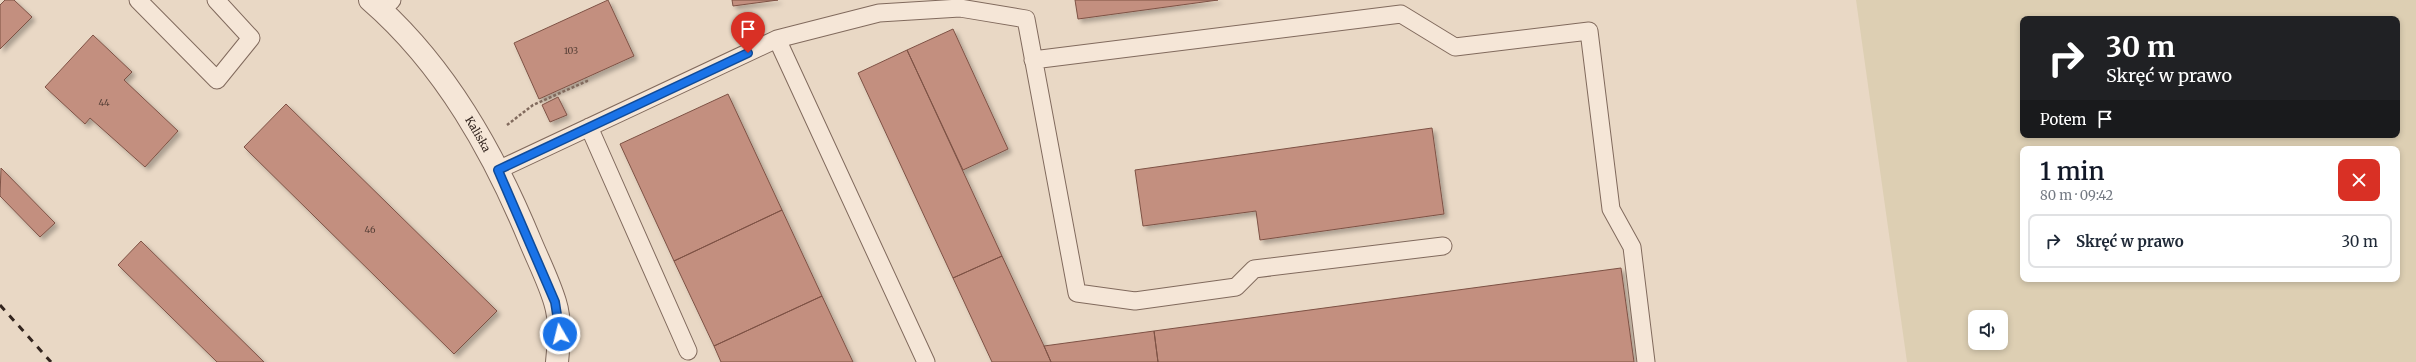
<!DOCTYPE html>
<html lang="pl">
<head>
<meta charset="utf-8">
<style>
	:root { --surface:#fff; --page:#f2f2f3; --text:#1f2937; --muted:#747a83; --line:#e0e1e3; --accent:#111827 }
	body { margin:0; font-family:Merriweather,serif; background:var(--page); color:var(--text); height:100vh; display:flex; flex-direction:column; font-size:15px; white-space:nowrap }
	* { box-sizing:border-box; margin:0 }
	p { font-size:13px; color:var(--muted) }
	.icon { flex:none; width:22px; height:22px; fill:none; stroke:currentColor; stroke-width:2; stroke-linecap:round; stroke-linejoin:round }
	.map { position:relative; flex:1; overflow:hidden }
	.side { position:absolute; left:2020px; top:146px; width:380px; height:136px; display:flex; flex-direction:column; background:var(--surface); border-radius:8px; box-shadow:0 2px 6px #0003 }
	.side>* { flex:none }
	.banner { position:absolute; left:2020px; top:16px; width:380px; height:122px; border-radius:8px; box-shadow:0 2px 6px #0003; background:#202124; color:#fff; overflow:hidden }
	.tools { position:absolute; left:1968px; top:310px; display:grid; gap:8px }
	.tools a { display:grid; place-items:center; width:40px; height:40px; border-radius:8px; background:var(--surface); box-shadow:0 2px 6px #0003; font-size:20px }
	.pin { position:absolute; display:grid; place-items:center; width:34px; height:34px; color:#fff; margin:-41px -17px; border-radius:50% 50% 50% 0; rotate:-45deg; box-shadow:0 0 4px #0007 }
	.pin .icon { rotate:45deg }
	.me { position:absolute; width:44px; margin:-22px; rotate:352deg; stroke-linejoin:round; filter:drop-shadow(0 0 3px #0008) }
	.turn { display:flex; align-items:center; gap:14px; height:84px; padding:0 20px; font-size:18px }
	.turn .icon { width:52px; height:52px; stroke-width:2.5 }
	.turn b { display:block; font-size:28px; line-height:34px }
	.then { display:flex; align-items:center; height:38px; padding:0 20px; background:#0003; gap:8px; font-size:15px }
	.round { display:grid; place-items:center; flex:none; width:42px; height:42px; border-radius:8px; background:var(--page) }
	.headline { display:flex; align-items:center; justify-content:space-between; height:68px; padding:0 20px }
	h1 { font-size:24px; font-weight:600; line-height:30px; color:var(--accent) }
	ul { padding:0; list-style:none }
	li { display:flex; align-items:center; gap:12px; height:54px; margin:0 8px 6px; padding:0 12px; border:2px solid var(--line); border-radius:8px }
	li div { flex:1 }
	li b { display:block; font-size:15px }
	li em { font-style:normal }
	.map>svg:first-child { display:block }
	.farmland { fill:#ddcfb3; fill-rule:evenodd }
	.building { fill:#c38f7f; stroke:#7e5245; filter:url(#shadow) }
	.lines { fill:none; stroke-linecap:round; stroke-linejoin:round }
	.lane-casing { stroke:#816a5d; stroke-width:19 }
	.street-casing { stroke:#816a5d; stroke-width:24 }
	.path { stroke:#816a5d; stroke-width:2.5; stroke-dasharray:3 2; stroke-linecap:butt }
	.lane { stroke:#f5e6d7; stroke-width:17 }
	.street { stroke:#f5e6d7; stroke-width:22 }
	.rail { stroke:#33251f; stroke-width:3; stroke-dasharray:7 7; stroke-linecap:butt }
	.route-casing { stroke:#114b97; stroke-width:10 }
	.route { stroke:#1a73e8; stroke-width:7 }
	.labels { text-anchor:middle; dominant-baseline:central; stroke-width:4; stroke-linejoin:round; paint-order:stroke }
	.number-label { font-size:9px; fill:#574037 }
	.street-label { font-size:11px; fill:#33251f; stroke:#f1e3d3 }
</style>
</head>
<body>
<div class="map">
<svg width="2416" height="362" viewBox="0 0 2416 362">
	<defs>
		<filter id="shadow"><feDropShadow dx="3.5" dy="3.5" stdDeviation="2" flood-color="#0004"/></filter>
	</defs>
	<rect width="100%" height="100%" fill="#e9d8c5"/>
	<path class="farmland" d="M1856 0H2416V362H1907ZM2023 19H2397V135H2023ZM2023 149H2397V279H2023ZM1975 317H2001V343H1975Z"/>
	<path class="building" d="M5 0H14L32 17 0 49V5Z
		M608 0 634 56 539 99 514 43Z
		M732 0H778L733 6Z
		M1075 0H1218L1078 19Z
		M953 29 1008 149 963 170 907 50Z
		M93 35 132 72 124 80 178 131 145 167 90 118 85 124 45 87Z
		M907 50 1002 256 953 278 858 73Z
		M728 94 782 210 674 261 620 144Z
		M558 97 567 115 550 122 542 105Z
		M286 104 497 311 454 354 244 147Z
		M1432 128 1444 214 1260 240 1256 211 1143 226 1135 170Z
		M1 168 55 223 40 237 0 196Z
		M782 210 822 296 714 346 674 261Z
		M141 241 264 362H217L118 265Z
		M1002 256 1044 346 1051 362H992L953 278Z
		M1621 268 1634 362H1158L1154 331Z
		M822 296 853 362H721L714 346Z
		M1154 331 1158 362H1051L1044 346Z"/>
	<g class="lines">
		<g class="lane-casing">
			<path id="lane" d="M138 0 217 80 251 38 216 0
				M382 10 392 0
				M777 39 926 362
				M1033 60 1401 14 1455 47 1589 31 1611 209 1632 247 1646 362
				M589 127 688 351
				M498 170 777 39 879 13 960 8 1026 19 1077 293 1135 301 1236 287 1254 269 1443 246"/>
		</g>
		<g class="street-casing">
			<g id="street">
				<path id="s1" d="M370 0C445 65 494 153 531 243 539 262 549 282 555 302 561 321 559 342 557 362"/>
			</g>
		</g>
		<path class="path" d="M507 125 533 105 587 81 585 78"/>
		<use href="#lane" class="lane"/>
		<use href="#street" class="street"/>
		<path class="rail" d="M0 305 51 362"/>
	</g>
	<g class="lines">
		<g class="route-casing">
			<path id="route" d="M560 334 555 302 498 170 748 53"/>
		</g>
		<use href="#route" class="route"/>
	</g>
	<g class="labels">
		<g class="number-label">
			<text x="571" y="50">103</text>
			<text x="104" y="102">44</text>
			<text x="370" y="229">46</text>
		</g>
		<g class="street-label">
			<text stroke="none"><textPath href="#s1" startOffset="173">Kaliska</textPath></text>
		</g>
	</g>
</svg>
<div class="tools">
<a><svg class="icon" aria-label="sound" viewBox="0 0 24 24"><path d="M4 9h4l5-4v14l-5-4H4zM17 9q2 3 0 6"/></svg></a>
</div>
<div class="pin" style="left:748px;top:53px;background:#d93025"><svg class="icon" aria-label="arrive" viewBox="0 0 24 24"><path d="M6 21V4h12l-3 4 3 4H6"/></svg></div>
<svg class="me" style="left:560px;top:334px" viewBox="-20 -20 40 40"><circle r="17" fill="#1a73e8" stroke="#fff" stroke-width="3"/><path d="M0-11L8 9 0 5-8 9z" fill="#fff"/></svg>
<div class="banner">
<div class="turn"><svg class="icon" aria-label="right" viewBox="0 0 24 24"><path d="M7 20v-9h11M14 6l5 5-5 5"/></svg><div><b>30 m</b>Skręć w prawo</div></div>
<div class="then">Potem<svg class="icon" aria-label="arrive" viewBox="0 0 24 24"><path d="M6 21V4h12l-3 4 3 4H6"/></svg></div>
</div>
<section class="side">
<div class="headline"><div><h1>1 min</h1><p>80 m · 09:42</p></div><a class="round" style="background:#d93025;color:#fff"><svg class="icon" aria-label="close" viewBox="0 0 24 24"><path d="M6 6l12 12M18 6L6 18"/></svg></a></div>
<ul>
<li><svg class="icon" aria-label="right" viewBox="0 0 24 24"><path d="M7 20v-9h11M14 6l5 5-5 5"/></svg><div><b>Skręć w prawo</b></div><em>30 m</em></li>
</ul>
</section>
</div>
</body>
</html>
